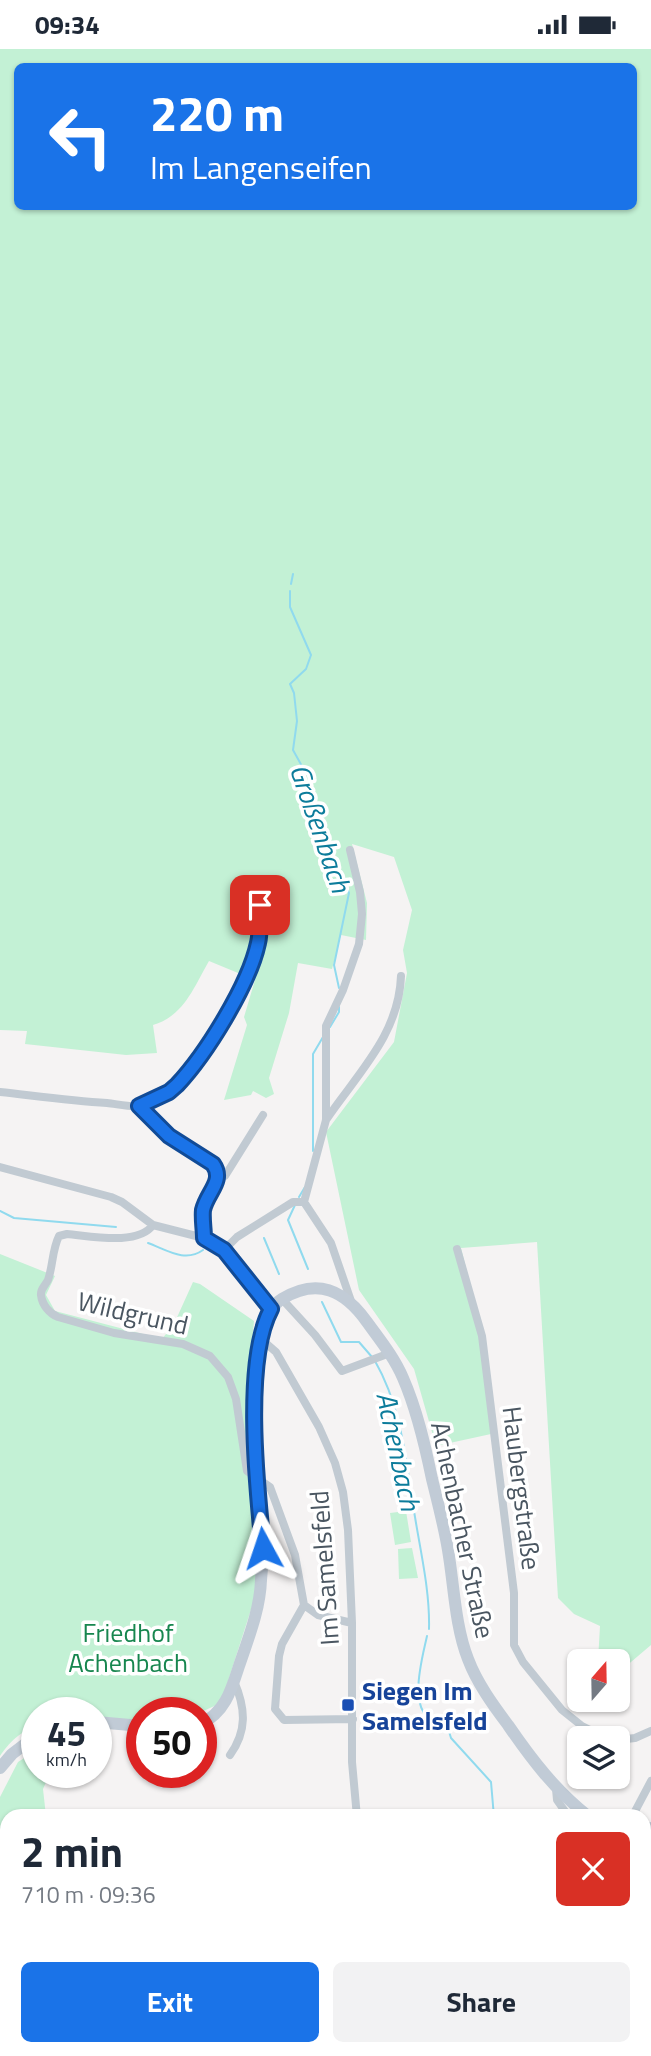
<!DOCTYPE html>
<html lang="en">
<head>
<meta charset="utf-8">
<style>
	:root { --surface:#fff; --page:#f2f2f3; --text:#1f2937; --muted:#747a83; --accent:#1a73e8 }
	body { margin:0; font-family:"Titillium Web",sans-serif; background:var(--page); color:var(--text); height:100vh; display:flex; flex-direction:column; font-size:26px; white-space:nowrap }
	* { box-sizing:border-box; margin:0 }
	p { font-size:23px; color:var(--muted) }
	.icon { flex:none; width:38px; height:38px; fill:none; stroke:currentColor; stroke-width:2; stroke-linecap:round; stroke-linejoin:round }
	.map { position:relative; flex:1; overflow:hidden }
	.side { position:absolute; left:0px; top:1760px; width:651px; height:247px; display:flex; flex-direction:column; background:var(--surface); border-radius:21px 21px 0 0; box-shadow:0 2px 5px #0004 }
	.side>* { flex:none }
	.top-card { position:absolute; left:14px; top:14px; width:623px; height:147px; border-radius:10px; box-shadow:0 2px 5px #0004; background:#1a73e8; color:#fff; overflow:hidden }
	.needle { width:46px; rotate:20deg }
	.buttons { position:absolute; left:567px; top:1600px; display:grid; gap:14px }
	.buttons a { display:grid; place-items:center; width:63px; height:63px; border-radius:10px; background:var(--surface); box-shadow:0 2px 5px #0004; font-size:35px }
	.speed { position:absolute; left:21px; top:1648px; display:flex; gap:14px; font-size:35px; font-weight:700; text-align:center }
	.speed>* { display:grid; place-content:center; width:91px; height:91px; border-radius:50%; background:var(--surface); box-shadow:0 2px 5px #0004; line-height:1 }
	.speed small { font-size:18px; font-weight:400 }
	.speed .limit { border:10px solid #d22; background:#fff; color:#111 }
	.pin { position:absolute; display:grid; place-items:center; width:60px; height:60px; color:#fff; margin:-30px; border-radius:14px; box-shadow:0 4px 10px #0006 }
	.me { position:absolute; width:77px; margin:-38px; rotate:355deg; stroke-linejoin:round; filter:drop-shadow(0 0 5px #0008) }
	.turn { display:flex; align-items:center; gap:24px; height:147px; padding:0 21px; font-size:32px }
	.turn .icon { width:91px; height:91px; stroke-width:2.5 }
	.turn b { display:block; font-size:49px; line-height:60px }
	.round { display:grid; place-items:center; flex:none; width:74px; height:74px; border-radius:10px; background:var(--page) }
	.summary { display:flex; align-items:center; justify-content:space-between; height:119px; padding:0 21px }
	h1 { font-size:42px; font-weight:700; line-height:52px }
	.cta { display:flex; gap:14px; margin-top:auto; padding:14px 21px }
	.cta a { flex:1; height:80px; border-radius:10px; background:var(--accent); color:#fff; font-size:28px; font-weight:700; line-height:80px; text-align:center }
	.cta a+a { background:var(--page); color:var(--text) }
	.status { display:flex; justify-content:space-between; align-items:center; height:49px; padding:0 35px; background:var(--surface); direction:ltr }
	.status svg { height:19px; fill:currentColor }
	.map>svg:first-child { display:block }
	.green { fill:#c3f1d5; fill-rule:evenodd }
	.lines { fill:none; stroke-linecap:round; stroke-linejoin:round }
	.stream { stroke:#90daee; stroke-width:2 }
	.highway-casing { stroke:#7690ad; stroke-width:18 }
	.street { stroke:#c1cad2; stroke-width:8 }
	.secondary { stroke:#c1cbd6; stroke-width:12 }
	.highway { stroke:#8ba5c1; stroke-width:14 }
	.route-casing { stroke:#114b97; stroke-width:18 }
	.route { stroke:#1a73e8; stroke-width:12 }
	.transit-dot { fill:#1a4fb4; stroke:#fff; stroke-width:2.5 }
	.labels { text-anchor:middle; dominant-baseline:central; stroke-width:7; stroke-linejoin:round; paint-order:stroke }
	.street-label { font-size:26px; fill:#4a5661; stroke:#fff }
	.park-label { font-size:26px; fill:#17864f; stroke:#fff }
	.transit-label { font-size:26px; font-weight:bold; fill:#164399; stroke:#fff; text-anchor:start }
	.water-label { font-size:28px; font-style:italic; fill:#0c7c9b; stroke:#fff }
</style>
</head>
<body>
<div class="status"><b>09:34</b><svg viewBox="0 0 49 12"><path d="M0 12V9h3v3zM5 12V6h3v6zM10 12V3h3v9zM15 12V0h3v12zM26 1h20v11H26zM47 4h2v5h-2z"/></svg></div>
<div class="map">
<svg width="651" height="2007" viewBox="0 0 651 2007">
	<rect width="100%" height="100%" fill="#f5f3f3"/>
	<path class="green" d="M0 0H651V1596L618 1624V1612H598L600 1577 574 1565 558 1549 537 1193 461 1199 485 1294 491 1385 436 1397 414 1320 359 1241 326 1083 394 993 407 924 403 901 412 861 394 808 352 795 367 854 366 891 341 886 332 920 298 914 289 964 269 1029 274 1045 266 1049 253 1042 251 1046 224 1051 247 976 244 968 255 931 209 912C194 938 184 967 153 976L157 1004 126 1006 25 995 27 982 0 981ZM226 15 227 18H634V158H18V18L218 17Z
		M0 1205 55 1227 46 1246 55 1262 162 1290 174 1275 193 1233 200 1235 254 1272 246 1366 257 1542 221 1654 199 1664H142V1671L96 1669V1664H37V1678C22 1680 8 1695 0 1707Z
		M406 1462 411 1493 395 1496 390 1464Z
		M412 1499 418 1529 399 1530 398 1500Z
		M37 1701V1724H50L43 1740 46 1767 7 1768V1838L0 1821V1748L18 1713Z
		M0 1852 7 1867V1943L0 1927Z
		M74 2000H609L616 2007H73Z"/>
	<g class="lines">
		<path class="stream" d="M291 535 293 525
			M290 542V558L311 606 306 620 290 635 294 644 297 672 293 701 303 719 307 743 323 779 325 791 349 844 334 916 339 939
			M330 978 339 963V958
			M313 1102V1005L323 988
			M299 1148 305 1138
			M295 1156 288 1171 308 1220
			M0 1162 14 1169 116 1178
			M264 1189 279 1225
			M148 1194C167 1201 185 1214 203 1201
			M322 1253 341 1293H359L372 1308
			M375 1312C403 1361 406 1415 415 1468 421 1505 430 1543 429 1580
			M427 1587C421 1615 403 1673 447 1676L451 1689 491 1733 494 1768
			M644 1878 651 1881"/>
		<g class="highway-casing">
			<path id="highway" d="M0 1952 7 1969
				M0 1980 7 1999
				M18 2000 21 2007"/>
		</g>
		<path class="street" d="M0 1043C36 1047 71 1052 107 1054 117 1055 129 1058 139 1057 187 1050 249 937 258 893 261 881 259 868 260 856
			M139 1057 169 1087 213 1115C225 1133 207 1143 203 1161 202 1170 204 1180 204 1189
			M326 1071C357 1025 399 986 401 927
			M0 1118 111 1148 122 1153 153 1176 204 1189 224 1201 271 1260
			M219 1128 225 1127 263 1066
			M304 1153 326 1071V977L343 941 359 895 362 865 360 843 350 801
			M304 1153 331 1194 351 1252
			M153 1176C138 1197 91 1187 67 1185L59 1187C52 1201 53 1217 48 1231 45 1237 40 1240 41 1246 42 1256 50 1265 58 1268L114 1284 183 1295 210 1307 228 1328 236 1350 247 1422 270 1438 295 1506 304 1556 318 1566 352 1574
			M457 1200 482 1287 514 1544V1596L523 1613 562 1661 582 1677 606 1689
			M224 1201 237 1188 293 1153H304
			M282 1250 315 1286 342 1322 390 1304
			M261 1290 276 1303 319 1378 335 1414 343 1443 348 1481 352 1574V1713L357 1768
			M304 1556 282 1595 279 1607 275 1660 284 1671 353 1670
			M618 1691 635 1689 651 1682
			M230 1706C247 1682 246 1660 234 1632
			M556 1740 557 1751 569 1768
			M632 1768 651 1732
			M644 1857 651 1862
			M644 1895 651 1894
			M644 1984 651 1988"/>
		<path class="secondary" d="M96 1673 142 1677
			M201 1675C225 1663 231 1642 239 1617 248 1590 260 1561 261 1531 262 1520 263 1509 263 1498 261 1450 237 1277 282 1250 318 1228 345 1242 367 1273 380 1291 394 1308 403 1329 417 1361 425 1396 432 1430 438 1454 444 1477 448 1501 454 1536 455 1577 468 1610 477 1634 493 1656 508 1676 532 1711 555 1741 589 1768
			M0 1719 12 1705 37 1686
			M644 1783 651 1779
			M0 1844 7 1855
			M56 2007 58 2000"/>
		<use href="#highway" class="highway"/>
	</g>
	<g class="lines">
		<g class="route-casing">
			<path id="route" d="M260 856C259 869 261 882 258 894 249 936 206 1005 177 1036L169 1043 139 1057 169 1087 213 1115C225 1132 207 1143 203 1161 202 1170 204 1180 204 1189L224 1201 271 1260C243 1312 257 1439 263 1499"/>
		</g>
		<use href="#route" class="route"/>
	</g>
	<rect class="transit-dot" x="341" y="1649" width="14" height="14" rx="3.5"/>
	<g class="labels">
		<g class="street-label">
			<text transform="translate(133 1264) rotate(13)">Wildgrund</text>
			<text transform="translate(522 1439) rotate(83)">Haubergstraße</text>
			<text transform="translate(463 1481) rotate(78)">Achenbacher Straße</text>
			<text transform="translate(324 1519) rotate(-94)">Im Samelsfeld</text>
		</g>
		<g class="park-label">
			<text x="128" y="1583">Friedhof<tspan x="128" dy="30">Achenbach</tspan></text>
		</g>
		<g class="transit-label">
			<text x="362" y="1641">Siegen Im<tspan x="362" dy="30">Samelsfeld</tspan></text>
		</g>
		<g class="water-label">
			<text transform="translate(321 779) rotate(71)">Großenbach</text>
			<text transform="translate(399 1402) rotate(78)">Achenbach</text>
		</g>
	</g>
</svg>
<div class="buttons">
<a><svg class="needle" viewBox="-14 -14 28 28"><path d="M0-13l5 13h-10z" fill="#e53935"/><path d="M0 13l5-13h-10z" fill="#747a83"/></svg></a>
<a><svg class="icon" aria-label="layers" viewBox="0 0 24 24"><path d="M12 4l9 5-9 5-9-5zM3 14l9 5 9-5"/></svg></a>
</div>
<div class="speed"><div>45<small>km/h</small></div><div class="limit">50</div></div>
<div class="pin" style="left:260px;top:856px;background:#d93025"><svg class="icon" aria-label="arrive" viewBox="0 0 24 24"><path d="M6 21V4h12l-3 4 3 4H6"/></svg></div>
<svg class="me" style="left:263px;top:1499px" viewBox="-20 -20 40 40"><path d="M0-17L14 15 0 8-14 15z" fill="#1a73e8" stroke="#fff" stroke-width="4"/></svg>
<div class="top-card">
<div class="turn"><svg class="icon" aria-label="left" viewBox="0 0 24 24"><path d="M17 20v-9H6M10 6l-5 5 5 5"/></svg><div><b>220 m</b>Im Langenseifen</div></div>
</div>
<section class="side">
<div class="summary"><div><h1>2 min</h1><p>710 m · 09:36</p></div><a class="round" style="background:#d93025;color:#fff"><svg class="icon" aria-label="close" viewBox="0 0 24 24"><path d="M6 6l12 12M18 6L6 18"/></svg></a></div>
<div class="cta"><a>Exit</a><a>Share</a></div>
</section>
</div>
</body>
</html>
